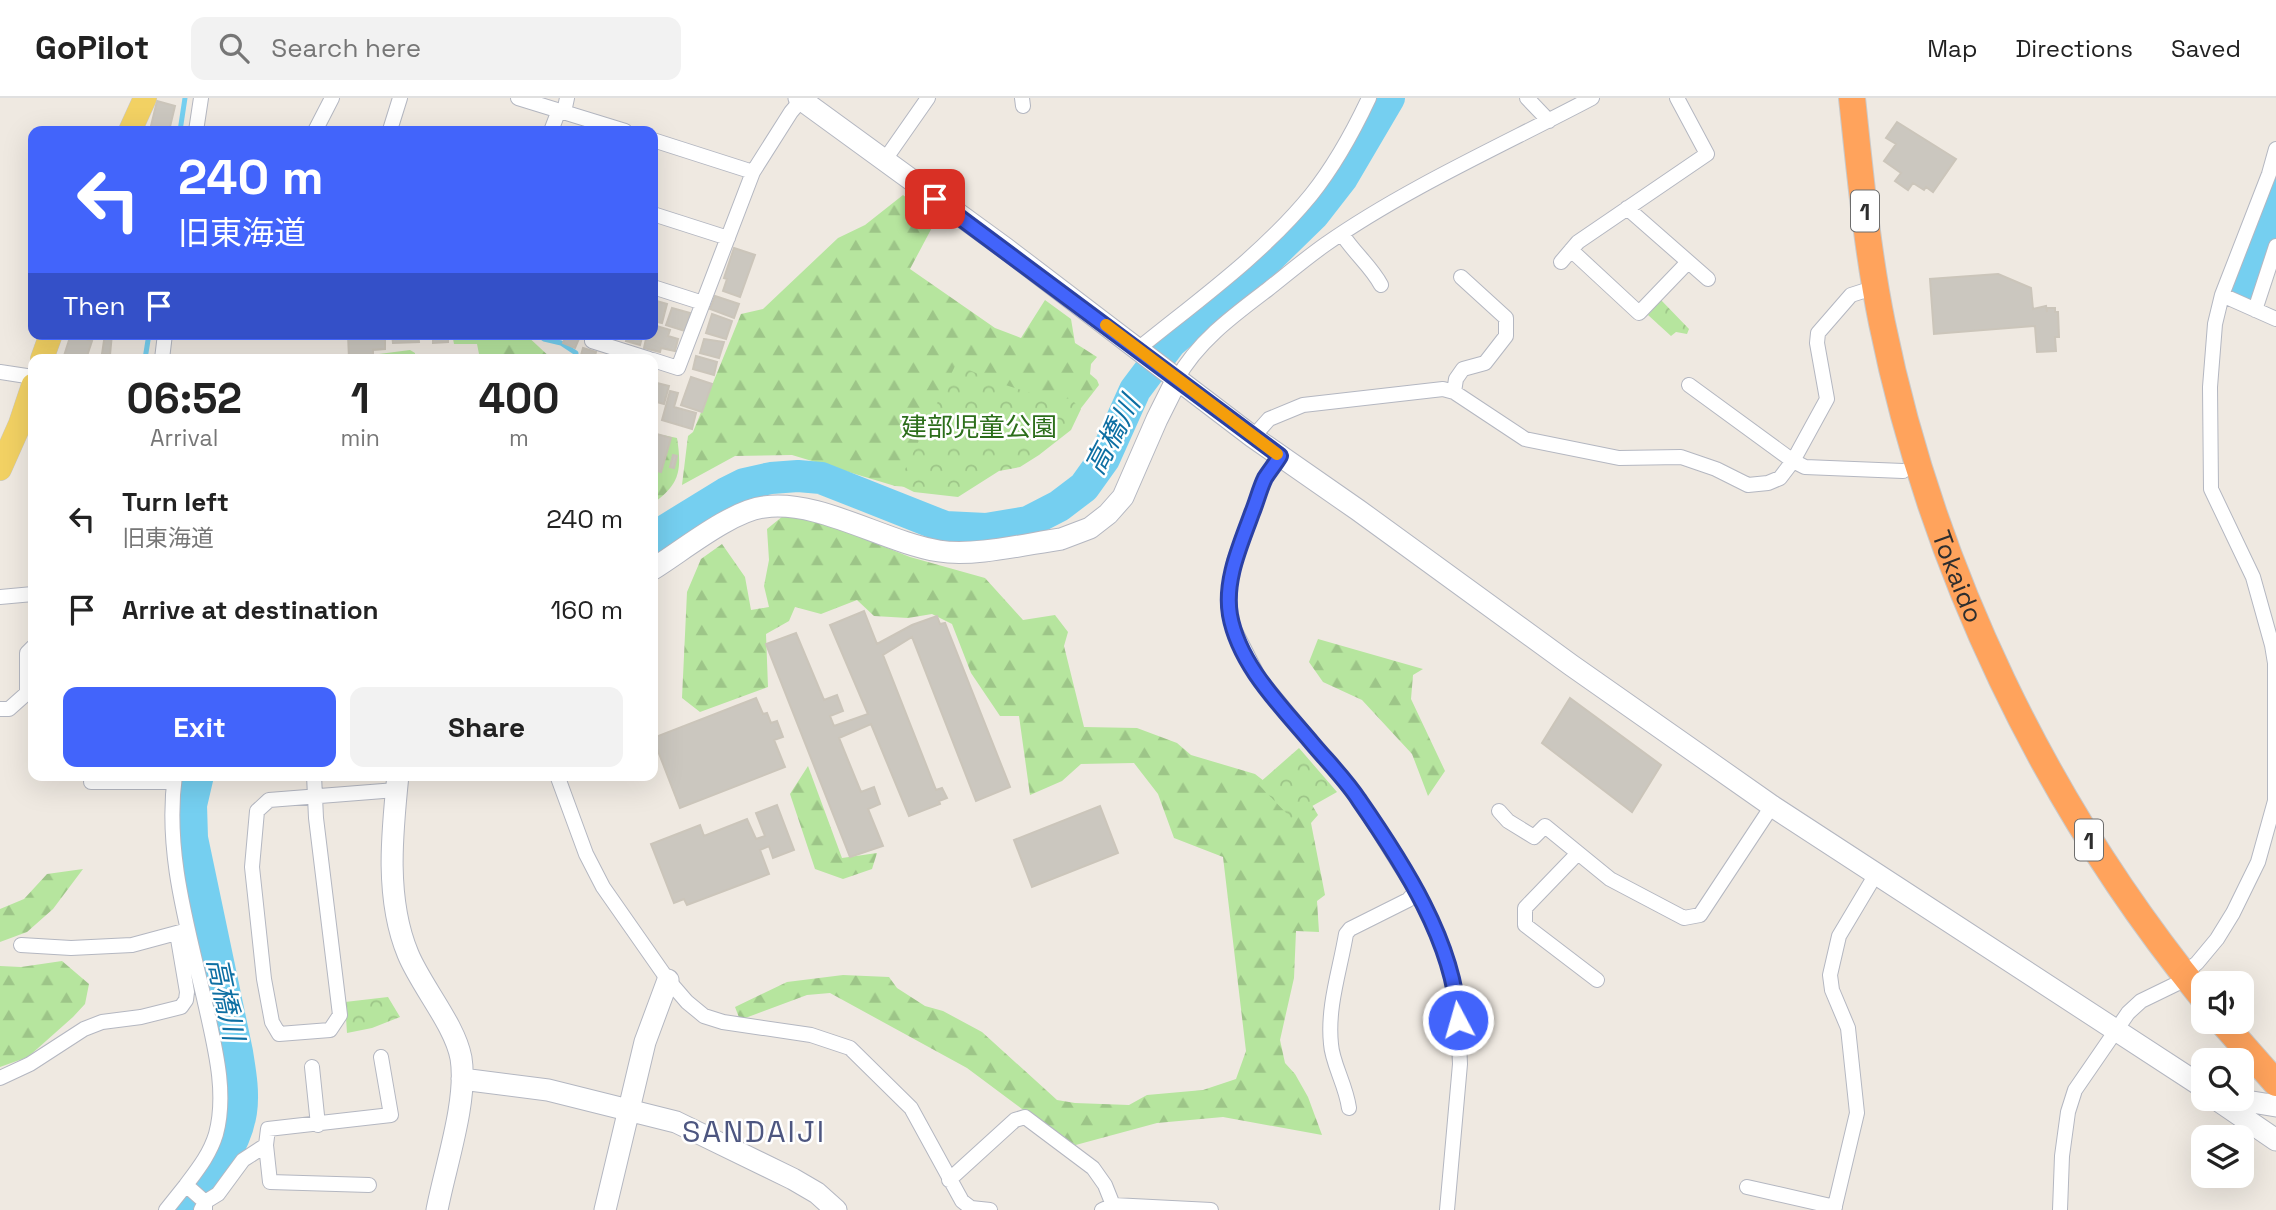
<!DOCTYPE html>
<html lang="en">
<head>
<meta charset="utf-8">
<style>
	:root { --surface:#fff; --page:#f2f2f2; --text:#222; --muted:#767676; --line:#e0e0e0; --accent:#4264fb }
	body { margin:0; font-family:"Space Grotesk","Noto Sans JP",sans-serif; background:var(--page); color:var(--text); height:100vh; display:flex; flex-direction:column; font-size:26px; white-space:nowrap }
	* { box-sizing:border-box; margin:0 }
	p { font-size:23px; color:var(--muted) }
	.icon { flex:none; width:38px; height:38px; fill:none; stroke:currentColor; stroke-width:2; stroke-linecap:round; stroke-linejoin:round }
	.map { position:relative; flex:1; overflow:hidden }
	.drawer { position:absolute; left:28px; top:256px; width:630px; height:427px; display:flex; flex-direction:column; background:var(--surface); border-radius:14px; box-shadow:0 7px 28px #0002 }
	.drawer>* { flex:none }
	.banner { position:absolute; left:28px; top:28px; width:630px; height:214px; border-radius:14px; box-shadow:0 7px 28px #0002; background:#4264fb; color:#fff; overflow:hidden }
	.controls { position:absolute; left:2191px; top:873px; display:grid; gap:14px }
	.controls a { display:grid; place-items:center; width:63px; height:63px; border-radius:14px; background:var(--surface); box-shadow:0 7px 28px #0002; font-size:35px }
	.pin { position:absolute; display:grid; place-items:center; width:60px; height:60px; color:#fff; margin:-30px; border-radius:14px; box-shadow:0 4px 10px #0006 }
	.me { position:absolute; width:77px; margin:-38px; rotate:354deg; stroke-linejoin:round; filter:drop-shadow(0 0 5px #0008) }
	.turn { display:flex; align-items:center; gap:24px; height:147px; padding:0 35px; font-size:32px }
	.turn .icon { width:91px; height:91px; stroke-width:2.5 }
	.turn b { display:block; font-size:49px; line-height:60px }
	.then { display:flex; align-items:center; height:66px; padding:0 35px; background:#0003; gap:14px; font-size:26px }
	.eta { display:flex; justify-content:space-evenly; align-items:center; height:119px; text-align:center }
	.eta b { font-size:42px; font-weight:700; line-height:49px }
	.cta { display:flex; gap:14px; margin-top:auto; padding:14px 35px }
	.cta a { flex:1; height:80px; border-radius:14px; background:var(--accent); color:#fff; font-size:28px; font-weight:700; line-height:80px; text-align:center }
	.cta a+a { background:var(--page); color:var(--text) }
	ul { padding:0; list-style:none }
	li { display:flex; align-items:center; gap:21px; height:91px; padding:0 35px }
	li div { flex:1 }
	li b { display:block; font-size:26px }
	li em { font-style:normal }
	header { display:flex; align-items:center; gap:42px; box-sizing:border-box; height:98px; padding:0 35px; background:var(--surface); border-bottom:2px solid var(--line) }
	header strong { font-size:33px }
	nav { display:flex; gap:38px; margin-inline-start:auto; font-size:24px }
	.search { width:490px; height:63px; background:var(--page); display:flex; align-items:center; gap:18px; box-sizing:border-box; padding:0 24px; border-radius:14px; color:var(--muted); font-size:26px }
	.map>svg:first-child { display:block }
	.forest { fill:url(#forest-firs) }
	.park { fill:url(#park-crowns) }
	.garden { fill:#b6e59e }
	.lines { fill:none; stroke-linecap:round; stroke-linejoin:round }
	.stream { stroke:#75cff0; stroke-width:5 }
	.river { stroke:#75cff0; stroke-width:32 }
	.building { fill:#cbc7bf; stroke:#cbc5ba; stroke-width:2 }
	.street-casing { stroke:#b4b7c1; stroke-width:16 }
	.secondary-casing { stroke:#b4b7c1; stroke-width:23 }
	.primary-casing { stroke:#c9c9c9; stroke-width:24 }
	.highway-casing { stroke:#c9c9c9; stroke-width:28 }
	.street { stroke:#fff; stroke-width:14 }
	.secondary { stroke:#fff; stroke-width:21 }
	.primary { stroke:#f2d163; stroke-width:23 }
	.highway { stroke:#ffa35c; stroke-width:26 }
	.route-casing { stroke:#2b41a3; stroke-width:18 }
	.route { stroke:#4264fb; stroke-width:12 }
	.slow { stroke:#f59e0b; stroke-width:12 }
	.labels { text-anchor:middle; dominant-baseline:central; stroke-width:5; stroke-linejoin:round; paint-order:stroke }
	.shield { fill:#fff; stroke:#6d6d6d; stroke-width:2 }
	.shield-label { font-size:24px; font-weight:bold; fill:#2e2e2e }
	.park-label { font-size:26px; fill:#2c6e1b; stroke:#fff }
	.street-label { font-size:26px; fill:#2e2e2e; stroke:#fff }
	.water-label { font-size:28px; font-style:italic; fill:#0d6fa3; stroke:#fff }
	.quarter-label { font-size:30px; letter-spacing:2px; fill:#4d5680; stroke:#fff }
</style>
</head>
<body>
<header>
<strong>GoPilot</strong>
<div class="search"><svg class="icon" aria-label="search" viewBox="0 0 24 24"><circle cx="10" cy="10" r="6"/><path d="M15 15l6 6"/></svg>Search here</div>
<nav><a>Map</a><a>Directions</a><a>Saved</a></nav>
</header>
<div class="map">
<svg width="2276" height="1112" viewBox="0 0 2276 1112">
	<defs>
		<pattern id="forest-firs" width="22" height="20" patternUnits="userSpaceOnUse" patternTransform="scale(1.75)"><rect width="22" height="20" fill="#b6e59e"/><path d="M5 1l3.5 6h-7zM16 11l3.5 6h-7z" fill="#9dc588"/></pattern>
		<pattern id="park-crowns" width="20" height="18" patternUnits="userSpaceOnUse" patternTransform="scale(1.75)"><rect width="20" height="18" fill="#b6e59e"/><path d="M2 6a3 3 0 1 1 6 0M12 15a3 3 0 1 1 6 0" fill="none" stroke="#9dc588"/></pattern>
	</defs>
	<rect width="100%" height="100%" fill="#efe9e1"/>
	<path class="forest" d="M903 97 936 122 910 171 995 230 1021 240 1045 202 1071 221 1075 245 1097 259 1091 266 1090 276 1097 282 1099 287 1071 323 950 392 895 388 792 357 735 358 682 387 688 338 693 334 741 216 763 211 838 140 865 127Z
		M452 236H525L552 261H480L477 246H454Z
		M653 335 677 340C682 371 680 387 653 405Z
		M783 418H807L910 459 985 480 1023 522 1055 517 1068 534 1064 548 1084 629 1137 630 1177 645 1191 657 1255 676 1292 705 1306 697 1318 717 1311 725 1325 797 1317 803 1319 834 1296 833 1294 880 1280 942 1285 965 1295 976 1308 999 1322 1037 1223 1019 1157 1025 1072 1048 967 970 830 895 807 897 740 922 735 909 787 884 843 877 889 879 897 890 925 908 943 913 982 934 1057 1002 1075 1005 1129 1007 1147 997 1203 992 1236 981 1246 953 1223 759 1174 740 1158 696 1134 665 1081 666 1062 683 1030 697 1019 618H1000L971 575 952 526 932 516 908 520 874 518 857 502 821 516 795 509 789 523 766 536 768 589 700 614 682 600 687 494 701 461 722 446 745 479 751 512 769 509 764 488 769 462 767 431Z
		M1318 541 1423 571 1413 577 1411 601 1445 673 1428 698 1412 656 1362 602 1323 584 1309 564Z
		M808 668 842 760 877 755 872 771 843 781 815 771 790 696Z
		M83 771 53 811 27 834 0 844V811L24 801 47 776Z
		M62 863 89 886 85 906 73 919 28 959 0 969V868L21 869Z"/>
	<path class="park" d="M1661 202 1689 231 1687 236 1676 234 1671 238 1648 217Z
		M956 266 996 284 1037 297 1071 301 1081 311 1071 332 1039 357 1020 369 999 373 958 399 914 394 898 386Z
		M1299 650 1337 694 1291 720 1258 686Z
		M388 899 400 919 372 930 347 935 345 904Z"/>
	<path class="garden" d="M410 252 415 255V261H377L379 256Z"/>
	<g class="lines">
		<path class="stream" d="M180 33 185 0
			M537 236 544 241 561 245 576 255V261
			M145 261 149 236"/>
		<path class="river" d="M2243 191 2276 96
			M653 440 726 395 744 386 771 380 798 378 821 380 945 429 986 431 1028 424 1059 408 1084 389 1104 361 1135 292 1171 244 1270 159 1314 116 1342 80 1389 0
			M184 1112C207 1084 235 1052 241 1014 244 994 240 973 237 954L192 740 191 707 198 677"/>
	</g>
	<path class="building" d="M157 3 175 8 169 33 150 32Z
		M1897 24 1956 61 1933 94 1926 89 1924 92 1913 85 1908 92 1895 83 1901 75 1884 63 1896 46 1886 40Z
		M734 150 755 157 740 199 723 193 727 181 724 180Z
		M1998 176 2031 190 2033 211 2046 208 2047 214V210H2055V214H2058L2059 239H2055L2056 253 2037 254 2035 228 1934 236 1930 181Z
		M715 198 739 206 734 220 710 211Z
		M653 202 667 206 662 225 653 223Z
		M672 210 690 215 685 233 666 227Z
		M712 216 732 223 726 241 706 235Z
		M653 227 670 232 668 238 678 241 675 253 661 250 660 254 644 250 647 236H653Z
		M71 236 92 243 86 261H63Z
		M105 236H112L110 257 102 256Z
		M348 236H385V251L373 252V261H349Z
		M392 236H418L419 244 393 245Z
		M433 236H448V244L433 245Z
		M567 236H581L575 250 563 245Z
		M628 236H643L640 247 626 243Z
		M704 241 724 244 719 260 700 255Z
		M583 250 596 254 594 261H580Z
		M696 258 717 264 714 277 693 271Z
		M691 279 712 286 702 314 681 307Z
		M653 284 669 288 664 306 653 303Z
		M670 293 678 295 674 309 696 315 692 331 662 322Z
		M653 335 671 340 661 374 653 372Z
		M673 357 677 358 674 370 670 369Z
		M864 513 877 546 912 527 937 518 940 526 945 525 1010 689 976 703 912 539 883 557 936 692 942 690 947 700 939 703 940 706 909 718 871 626 839 640 861 694 874 689 880 706 868 711 883 748 850 759 766 546 796 535 824 602 837 597 843 613 830 618 834 628 868 616 830 527Z
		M756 600 763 616 767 615 771 625 777 623 783 639 774 642 785 669 680 710 653 640Z
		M1570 600 1661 667 1632 714 1542 645Z
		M777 707 794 752 773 760 769 748 760 752 769 776 687 807 684 801 674 805 651 746 700 727 704 738 747 721 756 741 765 738 756 715Z
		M1100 708 1118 755 1032 789 1014 742Z"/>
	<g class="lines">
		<g class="street-casing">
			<path id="street" d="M518 0 625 33
				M1022 0 1023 8
				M1527 0 1549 23
				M564 14 567 0
				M196 33 201 0
				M315 33 332 0
				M394 33 390 32 400 0
				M551 33 559 12
				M653 42 753 74
				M884 63 928 0
				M1627 110 1708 181
				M653 116 728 140
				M1342 136C1354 155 1371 168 1381 187
				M1571 152 1639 215 1688 164
				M1561 164 1578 144 1707 56 1677 0
				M653 189 703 205
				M2222 197 2276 221
				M2255 212 2276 148
				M594 236 592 243 649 261
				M1138 251C1197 203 1262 157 1311 97 1335 67 1353 34 1369 0
				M162 261 165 236
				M653 262 678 270 753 74 791 14 803 0
				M0 274 33 279
				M1177 281C1197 244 1234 217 1267 192 1286 177 1306 160 1326 146 1406 90 1505 46 1592 0
				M1689 287 1793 363 1805 369 1903 373
				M1454 294 1456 281 1463 271 1485 265 1506 238V220L1461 179
				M1253 339 1269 321 1303 307 1443 291 1454 294 1525 341 1619 360 1681 359 1716 371 1748 387 1768 385 1780 380 1793 363 1827 301 1817 245 1818 235 1851 197 1876 189
				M1280 358 1265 380 1234 463 1230 489 1229 513 1233 529 1259 580 1358 700 1416 793 1433 827 1447 862 1457 900 1460 966 1447 1112
				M0 499 33 496
				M0 611H9L27 595V555L33 549
				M175 677C164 756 189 833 206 909 215 950 227 995 216 1036 210 1056 198 1071 186 1087L205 1104 201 1112
				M314 677 316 720 340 917 330 932 279 936 272 924 264 881 252 769 257 713 269 702 396 692
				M557 677 586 756 603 789 668 882 687 904 704 918 723 924 811 937 850 950 911 1010 962 1103 971 1110 990 1112
				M91 684H174
				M1499 713 1508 723 1534 739 1545 728 1610 781 1684 820 1700 817 1772 708
				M1578 755 1525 810V827L1597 882
				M21 847 71 850 132 847 184 833
				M312 969 318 1027
				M0 980 30 966 84 931 102 924 141 919 181 909 186 902 187 894 177 835
				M1349 1010C1346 987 1332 965 1331 946 1327 909 1340 872 1346 836L1350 831 1408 802 1416 793
				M266 1047 270 1084 369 1087
				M949 1082 1015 1022 1025 1019 1093 1070 1105 1087 1115 1112
				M1747 1089 1835 1109
				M166 1112 186 1087
				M205 1112V1104L218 1096 243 1062 266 1047 268 1031 391 1017 381 959
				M1102 1112 1113 1107 1211 1112
				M1834 1112 1857 1015 1848 930 1832 892 1830 877 1839 838 1876 776
				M2060 1112 2062 1058 2068 1014 2075 992 2128 915 2141 903 2176 886 2183 876 2197 865 2217 841 2233 815 2258 764 2275 703V565L2272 547 2253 479 2211 391 2210 289 2215 226 2222 197 2269 76 2276 51"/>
		</g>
		<g class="secondary-casing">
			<path id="secondary" d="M799 0 1005 150 1253 339 1358 412 1571 567 1772 708 2203 989
				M653 471C682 453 731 413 764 409 818 401 884 444 939 453 973 459 1026 446 1061 441L1090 430 1108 416 1123 399 1157 321 1177 281
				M398 677C392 735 385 801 408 856 421 888 455 927 461 960 468 1003 445 1069 437 1112
				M2242 980 2249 957
				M462 981 548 992 676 1024 793 1081 817 1095 836 1112
				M2216 1001 2276 1042
				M2234 1001 2276 1008
				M605 1112 645 944 668 882"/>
		</g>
		<g class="primary-casing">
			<path id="primary" d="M130 33 145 0
				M42 261 51 236
				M0 371 20 326 33 287"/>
		</g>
		<g class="highway-casing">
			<g id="highway">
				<path id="s1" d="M1852 0C1860 75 1867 151 1882 225 1932 471 2045 706 2203 900"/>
				<path d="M2222 924 2276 985"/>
			</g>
		</g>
		<use href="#street" class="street"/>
		<use href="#secondary" class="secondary"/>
		<use href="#primary" class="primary"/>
		<use href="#highway" class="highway"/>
	</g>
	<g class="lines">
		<g class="route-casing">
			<path id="route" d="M935 101 1280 358C1276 365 1270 372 1265 380 1260 390 1257 403 1252 415 1241 446 1224 482 1230 517 1239 567 1281 608 1312 645 1328 664 1346 682 1359 702 1402 764 1455 845 1458 922"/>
		</g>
		<use href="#route" class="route"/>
		<path class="slow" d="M1106 227 1277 356"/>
	</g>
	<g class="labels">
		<g class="shield">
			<rect x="1851" y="92.5" width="28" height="41" rx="5"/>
			<rect x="2075" y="721.5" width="28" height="41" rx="5"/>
		</g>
		<g class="shield-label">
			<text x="1865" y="113">1</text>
			<text x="2089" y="742">1</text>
		</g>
		<g class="park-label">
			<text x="979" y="329">建部児童公園</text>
		</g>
		<g class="street-label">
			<text stroke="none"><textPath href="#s1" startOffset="492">Tokaido</textPath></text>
		</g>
		<g class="water-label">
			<text transform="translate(1112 337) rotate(-62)">高橋川</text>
			<text transform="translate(226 901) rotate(78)">高橋川</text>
		</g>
		<g class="quarter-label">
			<text x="754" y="1033">SANDAIJI</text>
		</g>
	</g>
</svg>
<div class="controls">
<a><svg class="icon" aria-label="sound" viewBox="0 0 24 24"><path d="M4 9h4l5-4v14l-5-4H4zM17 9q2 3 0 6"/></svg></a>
<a><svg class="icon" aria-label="search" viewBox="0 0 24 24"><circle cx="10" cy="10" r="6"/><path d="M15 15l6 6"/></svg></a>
<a><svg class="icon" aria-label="layers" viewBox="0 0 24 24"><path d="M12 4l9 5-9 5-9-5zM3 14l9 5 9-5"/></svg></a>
</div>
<div class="pin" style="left:935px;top:101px;background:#d93025"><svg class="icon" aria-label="arrive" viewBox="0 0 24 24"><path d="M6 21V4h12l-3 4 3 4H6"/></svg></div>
<svg class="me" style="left:1458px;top:922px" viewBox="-20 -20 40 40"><circle r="17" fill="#4264fb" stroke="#fff" stroke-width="3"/><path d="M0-11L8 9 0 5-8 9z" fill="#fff"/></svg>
<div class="banner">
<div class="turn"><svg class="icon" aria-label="left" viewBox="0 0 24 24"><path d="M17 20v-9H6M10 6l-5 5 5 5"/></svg><div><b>240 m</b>旧東海道</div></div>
<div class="then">Then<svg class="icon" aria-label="arrive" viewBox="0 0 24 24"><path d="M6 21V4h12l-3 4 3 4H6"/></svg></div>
</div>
<section class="drawer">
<div class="eta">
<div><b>06:52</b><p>Arrival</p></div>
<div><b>1</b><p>min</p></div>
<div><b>400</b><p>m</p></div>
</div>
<ul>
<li><svg class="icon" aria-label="left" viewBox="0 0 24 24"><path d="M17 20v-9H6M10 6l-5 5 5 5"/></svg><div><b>Turn left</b><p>旧東海道</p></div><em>240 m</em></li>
<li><svg class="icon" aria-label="arrive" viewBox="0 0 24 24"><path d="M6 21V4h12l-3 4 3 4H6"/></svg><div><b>Arrive at destination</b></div><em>160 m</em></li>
</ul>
<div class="cta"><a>Exit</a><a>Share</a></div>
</section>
</div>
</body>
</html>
